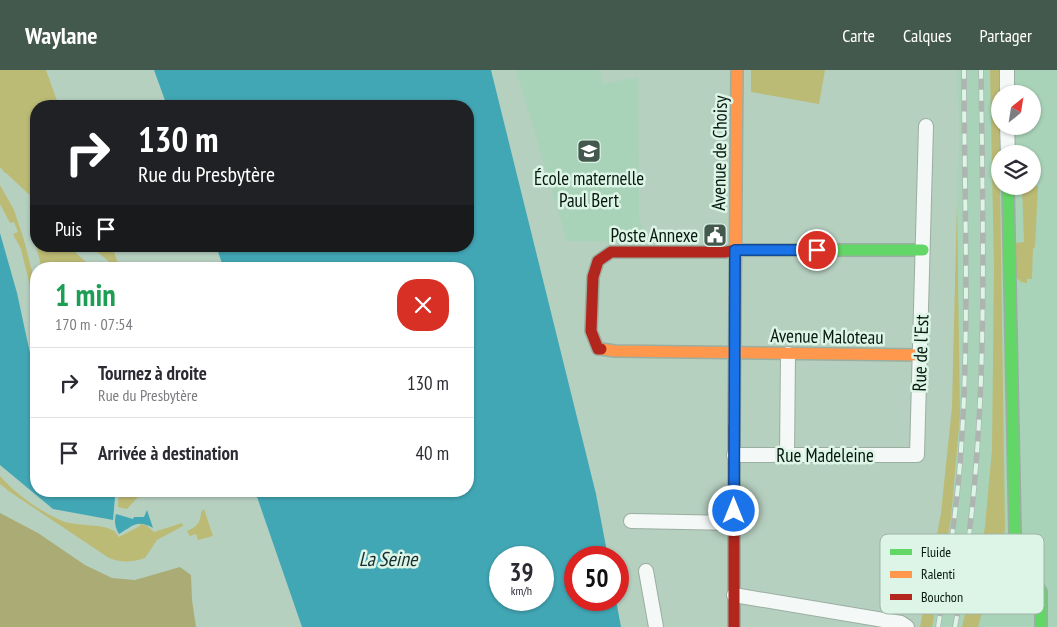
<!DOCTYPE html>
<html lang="fr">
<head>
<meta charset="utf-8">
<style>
	:root { --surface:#fff; --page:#f2f2f3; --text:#2b2b33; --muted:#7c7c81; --line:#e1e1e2; --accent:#44594d }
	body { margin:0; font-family:"PT Sans Narrow",sans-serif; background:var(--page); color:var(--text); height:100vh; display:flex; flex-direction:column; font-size:19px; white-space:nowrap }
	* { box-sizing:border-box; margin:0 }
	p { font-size:16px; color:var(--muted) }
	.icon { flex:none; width:28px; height:28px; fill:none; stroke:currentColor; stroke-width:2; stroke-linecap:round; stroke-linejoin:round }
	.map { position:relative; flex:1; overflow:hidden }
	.details { position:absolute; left:30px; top:192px; width:444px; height:235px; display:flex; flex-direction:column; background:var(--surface); border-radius:20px; box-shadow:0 1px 4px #0004 }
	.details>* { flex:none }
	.guide { position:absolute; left:30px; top:30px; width:444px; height:152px; border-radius:20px; box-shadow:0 1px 4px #0004; background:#202124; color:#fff; overflow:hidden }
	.needle { width:32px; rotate:30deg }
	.fabs { position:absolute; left:991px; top:15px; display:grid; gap:10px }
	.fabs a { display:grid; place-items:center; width:50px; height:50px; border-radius:50%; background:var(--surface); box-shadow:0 1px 4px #0004; font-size:25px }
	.speed { position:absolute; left:489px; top:476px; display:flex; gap:10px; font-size:25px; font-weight:700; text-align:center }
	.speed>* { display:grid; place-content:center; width:65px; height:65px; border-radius:50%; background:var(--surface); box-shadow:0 1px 4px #0004; line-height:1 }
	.speed small { font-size:12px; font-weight:400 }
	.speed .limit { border:8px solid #d22; background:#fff; color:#111 }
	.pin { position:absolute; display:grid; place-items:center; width:42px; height:42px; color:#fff; margin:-21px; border:2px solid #fff; border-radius:50%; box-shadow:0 1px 5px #0007 }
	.me { position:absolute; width:55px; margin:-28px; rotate:0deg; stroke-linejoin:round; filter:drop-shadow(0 0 4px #0008) }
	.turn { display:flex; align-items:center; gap:18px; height:105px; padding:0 25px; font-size:22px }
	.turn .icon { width:65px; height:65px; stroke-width:2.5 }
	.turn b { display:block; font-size:35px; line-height:42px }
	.then { display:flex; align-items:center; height:48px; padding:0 25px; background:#0003; gap:10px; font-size:19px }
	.round { display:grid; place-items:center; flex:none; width:52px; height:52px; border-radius:20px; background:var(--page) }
	.head { display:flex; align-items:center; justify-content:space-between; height:85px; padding:0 25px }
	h1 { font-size:30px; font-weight:700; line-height:38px; color:#1e9e55 }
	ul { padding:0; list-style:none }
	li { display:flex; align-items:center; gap:15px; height:70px; padding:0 25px; border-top:1px solid var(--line) }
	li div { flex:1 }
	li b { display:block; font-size:19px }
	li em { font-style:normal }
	header { display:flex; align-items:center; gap:30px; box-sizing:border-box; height:70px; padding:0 25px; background:var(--accent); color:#fff }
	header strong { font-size:24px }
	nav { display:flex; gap:28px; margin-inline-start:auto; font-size:18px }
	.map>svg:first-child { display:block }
	.built { fill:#a9d3b9; fill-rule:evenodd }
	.green { fill:#bcbb75 }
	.forest { fill:#aaab75 }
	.water { fill:#42a7b5; fill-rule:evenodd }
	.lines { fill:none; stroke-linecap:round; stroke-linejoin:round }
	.street-casing { stroke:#9aaea1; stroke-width:16 }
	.fast-casing { stroke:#9aaea1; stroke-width:14 }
	.slow-casing { stroke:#9aaea1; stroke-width:14 }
	.jam-casing { stroke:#9aaea1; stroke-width:14 }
	.street { stroke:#f4f8f6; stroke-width:14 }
	.fast { stroke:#63d668; stroke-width:11 }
	.slow { stroke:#ff974d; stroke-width:11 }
	.jam { stroke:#b3261e; stroke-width:11 }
	.rail-casing { stroke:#aeb5b1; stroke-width:5.5 }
	.rail { stroke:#ddf5e6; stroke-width:4; stroke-dasharray:11; stroke-linecap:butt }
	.route-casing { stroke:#114b97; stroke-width:12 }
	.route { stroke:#1a73e8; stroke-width:9 }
	.labels { text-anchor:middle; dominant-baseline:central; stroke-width:5; stroke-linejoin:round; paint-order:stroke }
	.street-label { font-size:19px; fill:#07190f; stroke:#ddf5e6 }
	.poi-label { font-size:19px; fill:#07190f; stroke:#ddf5e6 }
	.water-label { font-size:20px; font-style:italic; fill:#152e34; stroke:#ddf5e6 }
	.key { fill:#ddf5e6; stroke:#9db3a6; stroke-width:1 }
	.key-label { font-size:14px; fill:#07190f }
</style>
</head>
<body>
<header>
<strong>Waylane</strong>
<nav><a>Carte</a><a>Calques</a><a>Partager</a></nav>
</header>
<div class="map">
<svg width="1057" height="557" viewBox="0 0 1057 557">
	<rect width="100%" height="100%" fill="#b6d0c0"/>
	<path class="built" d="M516 0H599L603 14 638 7 639 147 648 173 567 171Z
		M957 0H1057V557H920L941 443 952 337 959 61ZM1000 24H1032V56H1000ZM1000 84H1032V116H1000Z"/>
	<path class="green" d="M0 0H46L59 36H36V131L6 103H5L0 97Z
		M751 0H825L819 34 751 22Z
		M990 0H1002L1000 56H1002L1003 84H1000V116L1005 460 978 557H962L985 457 992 379 994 198Z
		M0 115 14 140 24 170 36 217V241L21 179 13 164 18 162 14 152 10 153 0 134Z
		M1033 115 1038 116 1035 177 1033 179 1032 209H1027V213L1021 212 1016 207V173L1024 172 1022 116Z
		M957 131 960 346 951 448 932 557H920L941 443 952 337Z
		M36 176H68L94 199H42Z
		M90 176H112L120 199H118Z
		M0 406C16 424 38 440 60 450 74 457 103 453 114 461 116 462 117 465 119 467L140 456V454L146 455 154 462 182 453 183 456 157 470 145 488C133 492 121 493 109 488L10 422 0 414Z
		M119 421H140L139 426 127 439 118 437Z
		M204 439 213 466 198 470 196 464 190 466 187 461C196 457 201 453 201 442Z"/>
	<path class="forest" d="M0 443 38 463 85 495 112 508 135 510 180 497 191 505 192 530 196 557H0Z"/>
	<path class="water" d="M154 0H491L596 424 608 487 575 488V530H616L621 557H302L255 421H468V199H224L216 176H468V36H167ZM500 488H542V530H500Z
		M0 163 17 223 36 311V421H105L115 427 113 450 53 439 0 395Z
		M147 440 153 458C137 449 133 456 119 464 115 457 114 452 116 444L133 449 134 447H144Z"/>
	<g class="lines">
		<g class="street-casing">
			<path id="street" d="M1007 0V24
				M1007 56 1008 84
				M734 385H917L926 56
				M787 385 788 284
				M631 451 734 453
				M646 501 656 557
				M734 525 901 553 907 557"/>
		</g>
		<g class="fast-casing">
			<path id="fast" d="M1008 116 1015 462 1017 479 1041 522V557
				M763 180H923"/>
		</g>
		<g class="slow-casing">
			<path id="slow" d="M601 279 615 281 920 285
				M734 356 737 0"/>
		</g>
		<g class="jam-casing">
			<path id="jam" d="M601 279H598L591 261 593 207 598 191 611 182H726L735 180H763
				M734 356V557"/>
		</g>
		<use href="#street" class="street"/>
		<use href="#fast" class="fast"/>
		<use href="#slow" class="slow"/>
		<use href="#jam" class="jam"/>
		<g class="rail-casing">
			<path id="rail" d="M938 557C948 498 957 439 961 380 970 254 964 126 964 0
				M955 557C990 372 983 187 981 0"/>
		</g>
		<use href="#rail" class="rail"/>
	</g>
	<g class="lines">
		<g class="route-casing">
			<path id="route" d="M734 441 735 180H817"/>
		</g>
		<use href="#route" class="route"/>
	</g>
	<defs>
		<g id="school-square" transform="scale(1.25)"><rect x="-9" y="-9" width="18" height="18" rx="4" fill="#44594d" stroke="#ddf5e6"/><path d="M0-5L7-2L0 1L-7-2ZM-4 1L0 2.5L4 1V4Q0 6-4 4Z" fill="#fff"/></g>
		<g id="civic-square" transform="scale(1.25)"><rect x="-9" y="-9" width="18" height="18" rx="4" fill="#44594d" stroke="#ddf5e6"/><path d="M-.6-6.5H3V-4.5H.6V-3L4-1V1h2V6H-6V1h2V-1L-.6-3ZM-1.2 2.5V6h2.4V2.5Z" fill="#fff"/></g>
	</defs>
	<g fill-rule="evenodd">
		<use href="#school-square" x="589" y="81"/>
		<use href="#civic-square" x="715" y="165"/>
	</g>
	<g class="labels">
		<g class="street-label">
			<text transform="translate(719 83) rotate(-89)">Avenue de Choisy</text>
			<text transform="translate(827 266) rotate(1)">Avenue Maloteau</text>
			<text transform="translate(920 283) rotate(-88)">Rue de l'Est</text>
			<text x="825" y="385">Rue Madeleine</text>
		</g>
		<g class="poi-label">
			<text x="589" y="108">École maternelle<tspan x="589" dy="22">Paul Bert</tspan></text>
			<text x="698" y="165" text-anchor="end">Poste Annexe</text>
		</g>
		<g class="water-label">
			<text x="388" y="489">La Seine</text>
		</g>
	</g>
	<rect x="880" y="464" width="164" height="80" rx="8" class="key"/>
	<rect x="890" y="479" width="22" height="6" fill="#63d668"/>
	<rect x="890" y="501" width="22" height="7" fill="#ff974d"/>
	<rect x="890" y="524" width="22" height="6" fill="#b3261e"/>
	<g class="key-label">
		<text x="921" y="487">Fluide</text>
		<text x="921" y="509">Ralenti</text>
		<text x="921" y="532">Bouchon</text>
	</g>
</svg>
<div class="fabs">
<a><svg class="needle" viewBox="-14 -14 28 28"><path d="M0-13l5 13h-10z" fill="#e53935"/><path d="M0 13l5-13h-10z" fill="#7c7c81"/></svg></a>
<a><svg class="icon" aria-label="layers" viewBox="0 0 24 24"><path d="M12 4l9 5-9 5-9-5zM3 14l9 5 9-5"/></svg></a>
</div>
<div class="speed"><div>39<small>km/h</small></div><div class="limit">50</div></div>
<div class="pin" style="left:817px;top:180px;background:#d93025"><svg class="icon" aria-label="arrive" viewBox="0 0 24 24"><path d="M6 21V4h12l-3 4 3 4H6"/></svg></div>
<svg class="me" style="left:734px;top:441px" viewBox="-20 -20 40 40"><circle r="17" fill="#1a73e8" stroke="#fff" stroke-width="3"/><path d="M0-11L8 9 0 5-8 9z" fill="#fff"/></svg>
<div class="guide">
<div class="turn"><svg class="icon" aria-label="right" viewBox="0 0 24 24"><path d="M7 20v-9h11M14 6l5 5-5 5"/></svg><div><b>130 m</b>Rue du Presbytère</div></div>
<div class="then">Puis<svg class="icon" aria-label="arrive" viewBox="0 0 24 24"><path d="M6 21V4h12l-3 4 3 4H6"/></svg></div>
</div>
<section class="details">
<div class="head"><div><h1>1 min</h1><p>170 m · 07:54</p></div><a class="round" style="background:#d93025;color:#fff"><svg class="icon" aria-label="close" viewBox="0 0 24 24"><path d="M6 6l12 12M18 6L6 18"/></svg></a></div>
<ul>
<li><svg class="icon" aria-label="right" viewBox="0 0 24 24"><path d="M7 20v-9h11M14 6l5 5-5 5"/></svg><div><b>Tournez à droite</b><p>Rue du Presbytère</p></div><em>130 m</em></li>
<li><svg class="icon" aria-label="arrive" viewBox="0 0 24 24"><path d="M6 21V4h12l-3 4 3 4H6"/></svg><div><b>Arrivée à destination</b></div><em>40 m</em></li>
</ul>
</section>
</div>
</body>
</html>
